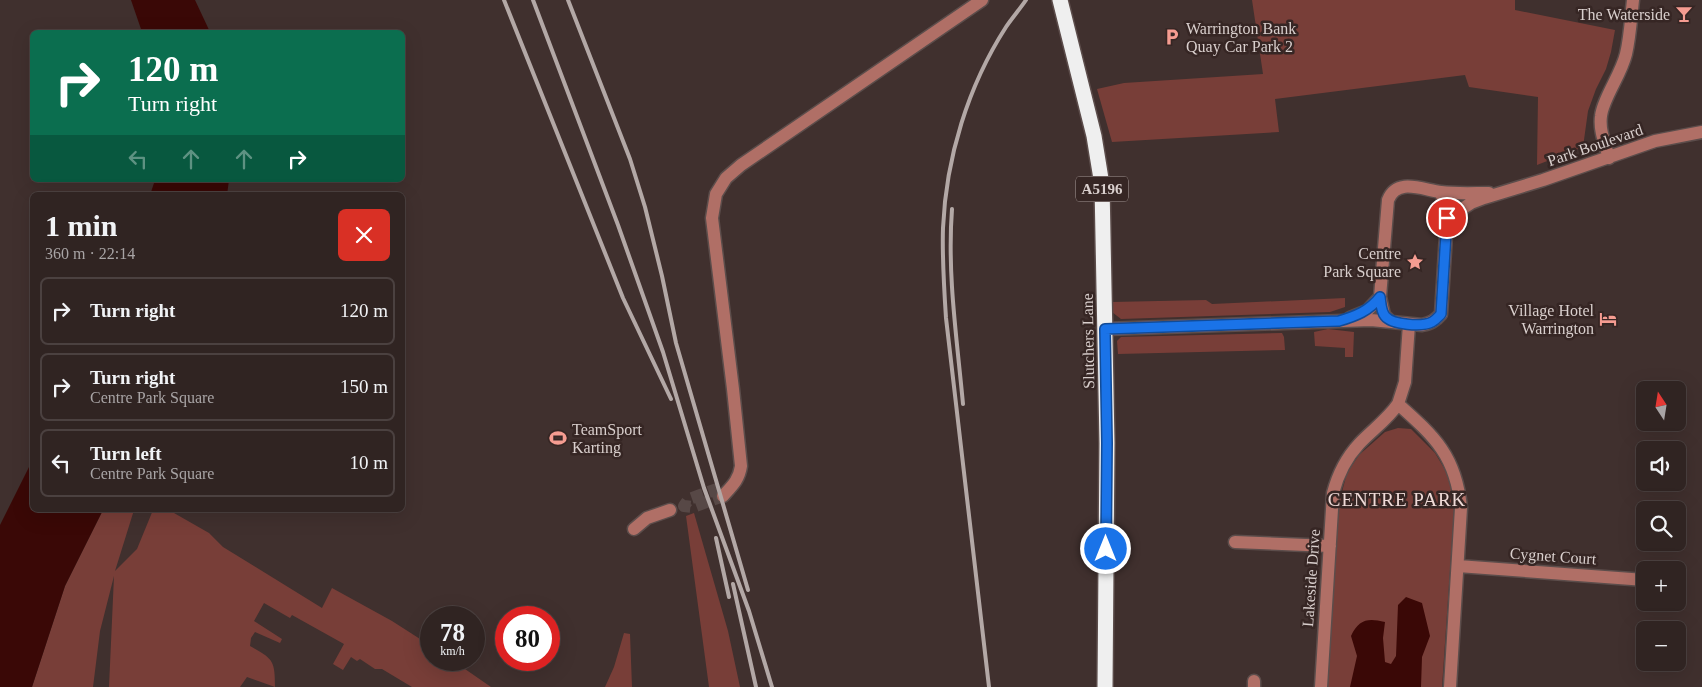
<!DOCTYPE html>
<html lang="en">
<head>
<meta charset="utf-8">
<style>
	:root { --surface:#302422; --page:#3c302f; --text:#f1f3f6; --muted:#a8a4a5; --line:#4b4140 }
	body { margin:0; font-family:"Times New Roman",serif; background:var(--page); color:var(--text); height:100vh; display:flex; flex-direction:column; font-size:19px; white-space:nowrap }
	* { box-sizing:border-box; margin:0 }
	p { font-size:16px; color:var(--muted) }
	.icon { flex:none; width:28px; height:28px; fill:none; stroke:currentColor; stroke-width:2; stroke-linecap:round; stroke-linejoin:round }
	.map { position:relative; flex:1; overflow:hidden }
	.side { position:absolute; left:30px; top:192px; width:375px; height:320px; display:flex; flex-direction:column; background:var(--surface); border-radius:8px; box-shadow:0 5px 20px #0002,0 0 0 1px var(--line) }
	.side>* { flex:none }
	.hud { position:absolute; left:30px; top:30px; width:375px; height:152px; border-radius:8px; box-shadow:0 5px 20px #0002,0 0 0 1px var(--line); background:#0b6e4f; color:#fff; overflow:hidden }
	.needle { width:32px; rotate:348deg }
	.controls { position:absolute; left:1636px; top:381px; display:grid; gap:10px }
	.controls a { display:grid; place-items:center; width:50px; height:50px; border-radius:8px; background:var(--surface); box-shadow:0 5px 20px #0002,0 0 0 1px var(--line); font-size:25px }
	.speed { position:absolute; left:420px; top:606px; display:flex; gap:10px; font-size:25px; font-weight:700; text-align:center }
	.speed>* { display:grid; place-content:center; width:65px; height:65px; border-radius:50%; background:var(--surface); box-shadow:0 5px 20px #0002,0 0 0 1px var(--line); line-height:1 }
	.speed small { font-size:12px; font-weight:400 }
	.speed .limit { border:8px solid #d22; background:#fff; color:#111 }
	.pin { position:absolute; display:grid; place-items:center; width:42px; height:42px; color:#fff; margin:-21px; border:2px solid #fff; border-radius:50%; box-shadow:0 1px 5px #0007 }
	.me { position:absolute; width:55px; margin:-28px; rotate:0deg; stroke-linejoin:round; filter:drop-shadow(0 0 4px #0008) }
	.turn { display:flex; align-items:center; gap:18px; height:105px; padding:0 15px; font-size:22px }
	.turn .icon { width:65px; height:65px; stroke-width:2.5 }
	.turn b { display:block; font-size:35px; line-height:42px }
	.lanes { display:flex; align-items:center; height:48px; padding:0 15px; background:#0003; justify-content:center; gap:25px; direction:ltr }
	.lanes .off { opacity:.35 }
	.round { display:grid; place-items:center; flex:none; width:52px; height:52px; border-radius:8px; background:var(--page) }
	.head { display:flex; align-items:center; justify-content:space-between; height:85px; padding:0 15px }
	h1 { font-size:30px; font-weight:700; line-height:38px }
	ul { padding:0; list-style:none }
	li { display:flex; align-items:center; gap:15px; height:68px; margin:0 10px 8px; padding:0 5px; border:2px solid var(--line); border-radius:8px }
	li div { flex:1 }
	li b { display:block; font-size:19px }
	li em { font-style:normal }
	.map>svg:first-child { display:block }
	.green { fill:#783e38 }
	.water { fill:#3a0806 }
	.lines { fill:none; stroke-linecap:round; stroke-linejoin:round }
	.minor-tunnel { stroke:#574846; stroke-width:12; stroke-dasharray:12 6; stroke-linecap:butt }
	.minor-casing { stroke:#5c4d4b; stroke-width:15 }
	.highway-casing { stroke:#5c4d4b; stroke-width:18 }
	.minor { stroke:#b06f66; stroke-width:12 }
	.highway { stroke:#efefef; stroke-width:15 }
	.rail { stroke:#b3a8a6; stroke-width:4 }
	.route-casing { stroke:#114b97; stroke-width:12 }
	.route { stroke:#1a73e8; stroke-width:9 }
	.labels { text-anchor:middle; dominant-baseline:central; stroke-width:5; stroke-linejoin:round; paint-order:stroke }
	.shield { fill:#362624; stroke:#a89c9a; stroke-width:1 }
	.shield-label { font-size:15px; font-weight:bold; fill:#d9cfcd }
	.poi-label { font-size:16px; fill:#d9cfcd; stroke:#362624; text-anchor:end }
	.street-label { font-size:16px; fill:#d9cfcd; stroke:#362624 }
	.quarter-label { font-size:19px; letter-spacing:1px; fill:#f0dbd8; stroke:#362624 }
</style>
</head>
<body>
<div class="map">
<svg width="1702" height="687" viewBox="0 0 1702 687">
	<rect width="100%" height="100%" fill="#40302e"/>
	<path class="green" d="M1252 0H1515V10L1615 30 1611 52 1606 69 1596 89 1588 111 1583 147 1537 165 1538 97 1469 87 1465 75 1275 99 1279 132 1112 142 1097 89 1124 83 1263 74Z
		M1345 298V307L1330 312 1121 319 1112 312V302L1206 300 1212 304Z
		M1328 329 1354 332 1353 357H1345V348L1315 346 1314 332Z
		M1282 333 1284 337 1285 350 1118 354 1117 341 1121 337Z
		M1398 428 1411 429 1435 453 1447 473 1453 493 1454 511 1442 687H1327L1339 503 1347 473 1359 455 1385 432Z
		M103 510H134L115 571 137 549 153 510 174 513 209 533 223 547 322 608 332 588 392 621 431 646V660H452L491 687H412L382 669H375L360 659 357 661 351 657 343 670 333 664 344 644 292 615 290 618 264 603 254 621 282 639 280 643 255 632 251 638 250 646C273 659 275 660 275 687L247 677 240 687H109L114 576 100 631 93 687H32L65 586Z
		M694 513 728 631 740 687H709L686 516Z
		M624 633 630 634 632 687H605L614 667Z"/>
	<path class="water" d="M131 0H195L210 32H142Z
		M155 180H229L227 195H150Z
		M32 461V510H103L65 586 32 687H0V525Z
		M1406 597 1422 603 1430 636 1422 657 1421 687H1350L1357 656 1351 636C1359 619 1368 618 1385 622L1383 638 1385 662 1391 664 1396 656 1398 605Z"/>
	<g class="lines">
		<path class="minor-tunnel" d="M720 488 689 499 684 506 693 507 723 496"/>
		<g class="minor-casing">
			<path id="minor" d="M1609 158C1605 144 1599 130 1601 116 1603 98 1621 75 1626 54 1630 37 1631 18 1633 0
				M1447 219 1471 203 1484 198 1543 180 1655 141 1702 132
				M1350 318 1367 311 1380 297
				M1390 321 1384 315 1380 297 1388 200C1397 177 1423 190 1441 192 1456 194 1473 193 1489 193
				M1409 324 1405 382 1398 404C1435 437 1456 456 1461 508L1450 687
				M1105 329 1371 320 1422 325C1431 323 1435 321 1441 314L1447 219 1444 200 1440 192
				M723 496C732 486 739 480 741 466L733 389 712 218 716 194 726 178 741 165 982 0
				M634 529 647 518 670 510
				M1235 542 1330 546
				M1458 566 1645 580
				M1254 687V681
				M1321 687 1333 493C1338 474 1346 458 1359 444 1372 430 1387 420 1398 404"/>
		</g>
		<g class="highway-casing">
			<path id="highway" d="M1060 0 1094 136 1102 185 1107 443 1105 687"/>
		</g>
		<use href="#minor" class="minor"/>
		<use href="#highway" class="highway"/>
		<path class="rail" d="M504 0 623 298 671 399
			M533 0 618 225 663 352 704 488 749 611 772 687
			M568 0 630 159 645 207 662 276 676 343 748 590
			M952 209C947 274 957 339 963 404
			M716 538 729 597
			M733 584 756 687
			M989 687 946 318C944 288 942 258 943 228 946 158 968 86 1006 27 1012 18 1020 9 1026 0"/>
	</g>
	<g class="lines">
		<g class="route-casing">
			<path id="route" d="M1106 549 1107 443 1105 329 1339 321C1356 316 1369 311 1380 297 1381 304 1381 311 1385 316 1392 325 1422 327 1432 322 1436 320 1438 317 1441 314L1447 218"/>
		</g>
		<use href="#route" class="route"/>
	</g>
	<defs>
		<g id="bar-bare" transform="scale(1.35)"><path d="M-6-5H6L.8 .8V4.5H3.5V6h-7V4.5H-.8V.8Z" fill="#f59c91" stroke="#362624" stroke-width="2.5" paint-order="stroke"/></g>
		<g id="parking-bare" transform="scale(1.35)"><path d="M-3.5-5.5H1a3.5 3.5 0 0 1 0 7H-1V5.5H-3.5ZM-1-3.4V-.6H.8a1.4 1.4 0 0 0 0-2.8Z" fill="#f59c91" stroke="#362624" stroke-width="2.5" paint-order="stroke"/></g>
		<g id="sight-bare" transform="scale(1.35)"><path d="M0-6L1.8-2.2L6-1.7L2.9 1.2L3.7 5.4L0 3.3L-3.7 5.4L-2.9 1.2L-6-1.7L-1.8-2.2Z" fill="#f59c91" stroke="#362624" stroke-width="2.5" paint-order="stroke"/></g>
		<g id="hotel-bare" transform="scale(1.35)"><path d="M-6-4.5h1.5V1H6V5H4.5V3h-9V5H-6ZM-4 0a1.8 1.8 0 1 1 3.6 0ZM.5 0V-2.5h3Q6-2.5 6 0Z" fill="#f59c91" stroke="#362624" stroke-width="2.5" paint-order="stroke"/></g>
		<g id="stadium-bare" transform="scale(1.35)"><path d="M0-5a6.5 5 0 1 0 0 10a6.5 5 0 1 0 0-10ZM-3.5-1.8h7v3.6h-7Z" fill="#f59c91" stroke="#362624" stroke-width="2.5" paint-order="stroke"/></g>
	</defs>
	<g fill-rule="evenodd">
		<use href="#bar-bare" x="1684" y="14"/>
		<use href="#parking-bare" x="1172" y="37"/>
		<use href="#sight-bare" x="1415" y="262"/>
		<use href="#hotel-bare" x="1608" y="319"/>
		<use href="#stadium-bare" x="558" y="438"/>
	</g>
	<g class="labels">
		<rect class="shield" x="1076" y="176.5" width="52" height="25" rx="4"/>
		<g class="shield-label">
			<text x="1102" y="189">A5196</text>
		</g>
		<g class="poi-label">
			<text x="1670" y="14">The Waterside</text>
			<text x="1186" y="28" text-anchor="start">Warrington Bank<tspan x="1186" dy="18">Quay Car Park 2</tspan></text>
			<text x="1401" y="253">Centre<tspan x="1401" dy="18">Park Square</tspan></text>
			<text x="1594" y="310">Village Hotel<tspan x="1594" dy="18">Warrington</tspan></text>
			<text x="572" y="429" text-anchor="start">TeamSport<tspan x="572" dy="18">Karting</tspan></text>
		</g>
		<g class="street-label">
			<text transform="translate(1595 145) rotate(-19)">Park Boulevard</text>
			<text transform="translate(1088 341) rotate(-91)">Slutchers Lane</text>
			<text transform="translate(1553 556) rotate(4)">Cygnet Court</text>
			<text transform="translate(1311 578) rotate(-86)">Lakeside Drive</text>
		</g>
		<g class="quarter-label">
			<text x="1397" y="499">CENTRE PARK</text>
		</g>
	</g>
</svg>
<div class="controls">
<a><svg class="needle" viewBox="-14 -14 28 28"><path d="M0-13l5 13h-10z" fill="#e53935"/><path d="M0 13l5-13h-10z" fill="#a8a4a5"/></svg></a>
<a><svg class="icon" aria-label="sound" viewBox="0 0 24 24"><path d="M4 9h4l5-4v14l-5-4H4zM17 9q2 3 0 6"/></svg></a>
<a><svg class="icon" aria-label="search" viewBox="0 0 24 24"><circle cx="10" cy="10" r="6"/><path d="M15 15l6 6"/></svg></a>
<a>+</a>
<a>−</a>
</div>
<div class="speed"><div>78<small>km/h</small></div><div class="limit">80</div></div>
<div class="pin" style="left:1447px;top:218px;background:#d93025"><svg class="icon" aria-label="arrive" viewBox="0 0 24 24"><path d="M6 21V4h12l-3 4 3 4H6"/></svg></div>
<svg class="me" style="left:1106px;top:549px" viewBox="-20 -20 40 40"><circle r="17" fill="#1a73e8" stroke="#fff" stroke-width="3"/><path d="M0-11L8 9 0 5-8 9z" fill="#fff"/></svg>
<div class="hud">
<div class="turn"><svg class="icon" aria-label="right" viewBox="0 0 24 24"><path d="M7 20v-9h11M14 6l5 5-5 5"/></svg><div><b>120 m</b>Turn right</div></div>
<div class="lanes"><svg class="icon off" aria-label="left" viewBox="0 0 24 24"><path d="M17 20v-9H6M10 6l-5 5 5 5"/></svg><svg class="icon off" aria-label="ahead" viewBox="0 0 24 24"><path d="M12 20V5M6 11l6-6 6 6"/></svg><svg class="icon off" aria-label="ahead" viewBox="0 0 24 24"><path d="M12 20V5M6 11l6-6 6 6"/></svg><svg class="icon" aria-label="right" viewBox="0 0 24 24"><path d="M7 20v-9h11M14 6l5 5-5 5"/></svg></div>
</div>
<section class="side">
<div class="head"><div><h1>1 min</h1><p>360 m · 22:14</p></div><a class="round" style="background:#d93025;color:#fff"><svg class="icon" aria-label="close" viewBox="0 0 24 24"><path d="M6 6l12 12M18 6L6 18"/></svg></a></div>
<ul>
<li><svg class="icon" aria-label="right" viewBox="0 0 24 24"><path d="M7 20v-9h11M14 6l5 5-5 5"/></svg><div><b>Turn right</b></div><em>120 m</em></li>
<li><svg class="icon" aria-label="right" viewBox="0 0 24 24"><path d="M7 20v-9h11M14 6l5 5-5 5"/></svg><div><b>Turn right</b><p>Centre Park Square</p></div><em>150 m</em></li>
<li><svg class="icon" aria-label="left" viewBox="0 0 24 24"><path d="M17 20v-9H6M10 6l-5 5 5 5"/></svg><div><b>Turn left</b><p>Centre Park Square</p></div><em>10 m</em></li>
</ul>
</section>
</div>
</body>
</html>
